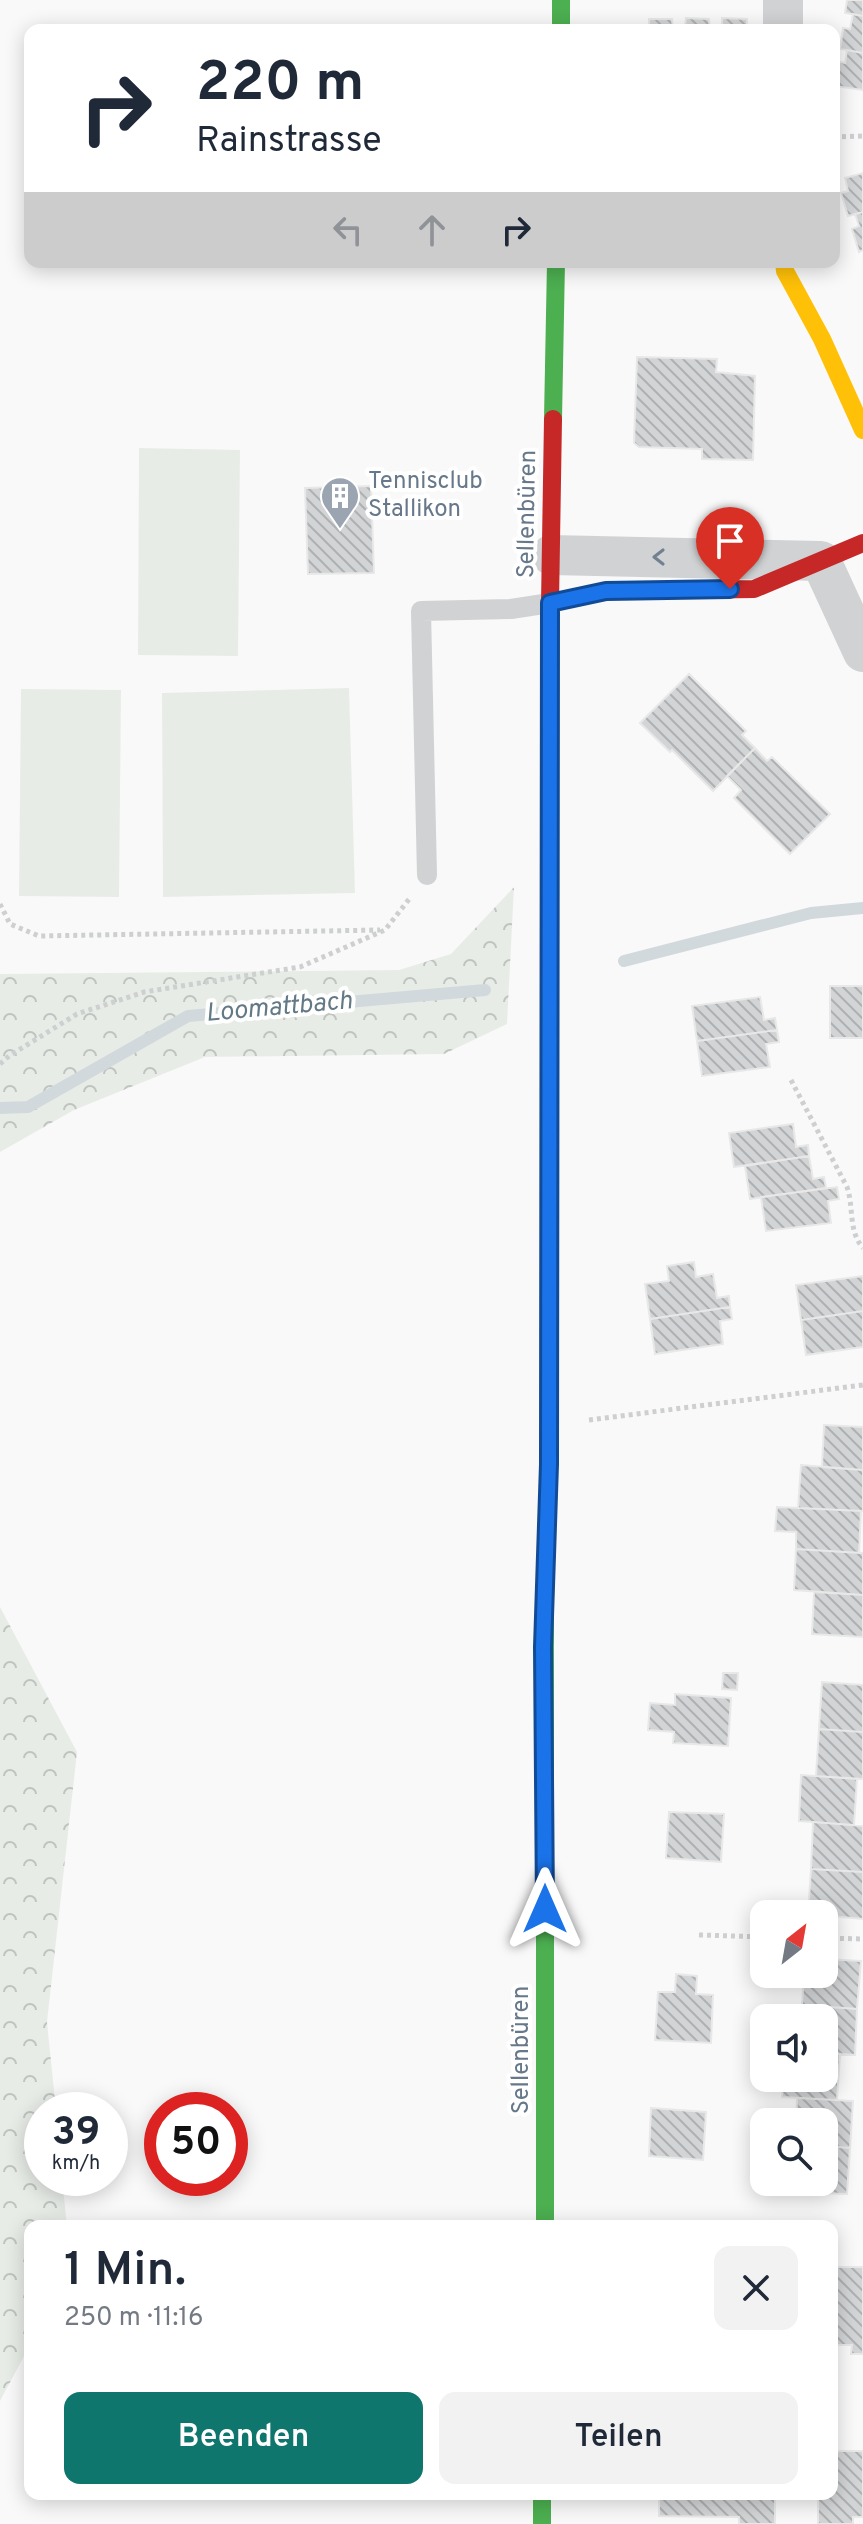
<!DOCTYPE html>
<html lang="de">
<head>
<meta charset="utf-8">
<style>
	:root { --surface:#fff; --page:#f2f2f3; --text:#1f2937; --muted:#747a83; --accent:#0f766e }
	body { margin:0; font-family:Overpass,sans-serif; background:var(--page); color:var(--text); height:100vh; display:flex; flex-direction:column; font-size:30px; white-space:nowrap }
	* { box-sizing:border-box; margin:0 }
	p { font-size:26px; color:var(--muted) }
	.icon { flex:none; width:44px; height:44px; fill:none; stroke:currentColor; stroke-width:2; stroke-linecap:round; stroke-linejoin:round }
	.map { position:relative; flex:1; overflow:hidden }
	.panel { position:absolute; left:24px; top:2220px; width:814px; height:280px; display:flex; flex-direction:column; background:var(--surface); border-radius:16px; box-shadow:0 4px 20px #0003 }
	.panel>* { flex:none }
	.top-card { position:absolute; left:24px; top:24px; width:816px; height:244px; border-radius:16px; box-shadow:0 4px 20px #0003; background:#fff; color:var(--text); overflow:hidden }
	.needle { width:52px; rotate:31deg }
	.tools { position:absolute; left:750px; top:1900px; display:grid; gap:16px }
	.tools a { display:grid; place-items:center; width:88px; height:88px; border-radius:16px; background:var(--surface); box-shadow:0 4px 20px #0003; font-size:40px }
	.speed { position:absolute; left:24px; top:2092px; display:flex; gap:16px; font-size:40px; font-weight:700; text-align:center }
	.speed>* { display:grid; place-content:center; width:104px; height:104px; border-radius:50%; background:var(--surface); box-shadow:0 4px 20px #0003; line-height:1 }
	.speed small { font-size:20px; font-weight:400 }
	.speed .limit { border:12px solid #d22; background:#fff; color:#111 }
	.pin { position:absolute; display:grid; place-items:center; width:68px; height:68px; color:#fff; margin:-82px -34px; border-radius:50% 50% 50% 0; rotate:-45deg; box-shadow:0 0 8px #0007 }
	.pin .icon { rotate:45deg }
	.me { position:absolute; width:88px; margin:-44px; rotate:0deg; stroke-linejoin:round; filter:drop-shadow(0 0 6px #0008) }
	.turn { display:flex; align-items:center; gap:28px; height:168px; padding:0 40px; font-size:36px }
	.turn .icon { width:104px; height:104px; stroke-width:2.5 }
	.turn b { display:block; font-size:56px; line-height:68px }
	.lanes { display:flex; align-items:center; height:76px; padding:0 40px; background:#0003; justify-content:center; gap:40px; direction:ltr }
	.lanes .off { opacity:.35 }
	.round { display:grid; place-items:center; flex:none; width:84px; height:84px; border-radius:16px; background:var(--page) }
	.head { display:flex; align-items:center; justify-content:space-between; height:136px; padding:0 40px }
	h1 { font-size:48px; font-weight:600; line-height:60px }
	.action { display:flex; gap:16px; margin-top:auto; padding:16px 40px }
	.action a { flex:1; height:92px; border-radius:16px; background:var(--accent); color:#fff; font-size:32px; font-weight:600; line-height:92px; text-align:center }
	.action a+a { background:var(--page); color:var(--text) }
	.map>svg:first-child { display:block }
	.forest { fill:url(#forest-crowns) }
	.pitch { fill:#e8ece7 }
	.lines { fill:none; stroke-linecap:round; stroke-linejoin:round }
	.stream { stroke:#d2d9dd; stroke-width:12 }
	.building { fill:url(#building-back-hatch); stroke:#e8e8e8; stroke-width:2 }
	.path { stroke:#cecfd0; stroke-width:5; stroke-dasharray:4 4; stroke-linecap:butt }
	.lane { stroke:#d1d2d4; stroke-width:20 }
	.street { stroke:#d1d2d4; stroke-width:40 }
	.fast { stroke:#4caf50; stroke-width:18 }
	.slow { stroke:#ffc107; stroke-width:18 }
	.jam { stroke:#c62828; stroke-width:18 }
	.oneway { stroke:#728191 }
	.route-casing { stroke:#114b97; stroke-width:20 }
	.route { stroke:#1a73e8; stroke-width:14 }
	.labels { text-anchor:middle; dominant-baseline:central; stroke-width:8; stroke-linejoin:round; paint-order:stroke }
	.poi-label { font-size:24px; fill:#67788a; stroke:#fff; text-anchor:start }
	.street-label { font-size:24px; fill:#67788a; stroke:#fff }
	.water-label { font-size:26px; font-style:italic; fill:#637985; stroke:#fff }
</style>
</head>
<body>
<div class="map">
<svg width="863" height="2524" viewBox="0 0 863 2524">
	<defs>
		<pattern id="forest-crowns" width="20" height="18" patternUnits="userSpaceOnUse" patternTransform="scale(2)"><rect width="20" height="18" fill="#e8ece7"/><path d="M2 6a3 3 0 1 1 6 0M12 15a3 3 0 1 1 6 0" fill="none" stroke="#c0c4c1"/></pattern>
		<pattern id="building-back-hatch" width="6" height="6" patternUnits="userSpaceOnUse" patternTransform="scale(2)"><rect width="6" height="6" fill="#d2d4d5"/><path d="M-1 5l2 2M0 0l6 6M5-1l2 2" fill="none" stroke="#aeb1b3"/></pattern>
	</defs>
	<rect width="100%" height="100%" fill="#f9f9f9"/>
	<path class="forest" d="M514 887 507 1024 444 1054 205 1057 74 1110 0 1152V974L399 970 451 954Z
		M0 1607 77 1752 47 2022 56 2110H42V2178H62L67 2226H30V2345L0 2401Z"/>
	<path class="pitch" d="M139 448 240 450 238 656 138 655Z
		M349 688 355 893 163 897 162 693Z
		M21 689 121 690 119 897 19 896Z"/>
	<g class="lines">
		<path class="stream" d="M624 961 811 913 863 908
			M0 1108 28 1107 188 1016 485 990"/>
	</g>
	<path class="building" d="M847 0H863V16L845 13Z
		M853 14 863 16V53L840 49 843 28 850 29Z
		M686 18 709 19 710 30H673V26H685Z
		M722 18 747 19V30H710V26L722 25Z
		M649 19H672L673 30H635V26H649Z
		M847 50 863 53V90L834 86 837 61 845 63Z
		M863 173V212L848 216 841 193 848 191 845 178Z
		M863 212V250L859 252 852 229 859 226 855 214Z
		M637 357 717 359 716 372 755 376 753 460 702 459V449L639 447 634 443Z
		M371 486 374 573 308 574 305 488Z
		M689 674 746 731 742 735 755 748 713 791 672 750 670 752 640 723Z
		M755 748 767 761 772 757 830 814 790 854 734 798 741 790 727 776Z
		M830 986H863V1038H830Z
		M760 997 764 1020 775 1018 777 1030 697 1041 692 1006Z
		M777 1030 779 1042 766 1044 770 1067 702 1076 697 1041Z
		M793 1124 796 1147 808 1145 809 1156 734 1167 729 1133Z
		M809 1156 813 1179 824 1177 826 1188 750 1199 745 1166Z
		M837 1187 839 1199 828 1201 831 1223 766 1231 761 1197Z
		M694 1262 696 1277 713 1274 717 1298 729 1296 730 1307 650 1319 645 1284 669 1281 667 1266Z
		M863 1276V1311L801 1320 796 1285Z
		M730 1307 732 1319 720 1321 723 1344 655 1354 650 1319Z
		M863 1311V1347L806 1355 801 1320Z
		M824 1425 863 1427V1470L822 1467Z
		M801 1465 863 1470V1511L798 1508Z
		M777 1507 861 1511 859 1553 796 1549V1532L775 1531Z
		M796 1549 863 1553V1595L794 1590Z
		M814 1592 863 1595V1637L812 1634Z
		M723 1673H738L737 1690 722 1689Z
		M822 1682 863 1685V1732L819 1729Z
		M675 1694 731 1698 728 1746 673 1743 674 1732 648 1730 650 1703 675 1705Z
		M819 1729 863 1732V1779L816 1776Z
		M801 1775 857 1779 854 1825 799 1821Z
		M669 1812 724 1814 721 1862 666 1858Z
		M813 1822 863 1826V1872L811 1869Z
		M811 1869 863 1872V1919L808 1914Z
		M824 1959 861 1961 857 2009 802 2005 804 1974H824Z
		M676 1974 697 1976 696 1994 713 1995 711 2043 655 2040 658 1992H675Z
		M802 2005 857 2009 855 2055 824 2053V2018H802Z
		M824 2053 840 2054 837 2100 782 2097 783 2078H824Z
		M797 2098 853 2101 850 2148 824 2146V2122H796Z
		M651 2108 706 2112 703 2160 649 2156Z
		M824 2146 850 2148 847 2194 792 2192V2182H824Z
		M832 2267H863V2354H851L852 2345H832Z
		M832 2451H863V2517H853V2524H818V2494H832Z
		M659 2494H775V2524H739V2517L659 2516Z"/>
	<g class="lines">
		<path class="path" d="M834 137 863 136
			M0 904 10 924 39 936 380 930
			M0 1064 9 1056 77 1014 144 992 300 967 385 930 410 898
			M791 1080 847 1187C854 1207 848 1231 863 1248
			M589 1420 863 1385
			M699 1935 764 1937
			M824 1938 863 1939"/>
		<path class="lane" d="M427 875 421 611 511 609 550 603"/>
		<path class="street" d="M783 0V30
			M551 555 821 561 863 652"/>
		<path class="fast" d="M561 0V30
			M553 419 556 262
			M545 1597V2226
			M542 2494V2524"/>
		<path class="slow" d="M784 262 785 271 822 339 863 430
			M545 1597 549 1464 550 1008"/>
		<path class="jam" d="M550 603 606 591 754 589 863 543
			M550 1008V603L553 419"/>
	</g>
	<defs><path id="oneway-chevron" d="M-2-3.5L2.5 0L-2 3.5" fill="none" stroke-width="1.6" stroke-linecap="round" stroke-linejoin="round" transform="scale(2)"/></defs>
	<use class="oneway" href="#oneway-chevron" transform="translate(659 557) rotate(-180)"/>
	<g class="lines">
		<g class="route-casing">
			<path id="route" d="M545 1909 543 1647 549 1464 550 603 606 591 730 589"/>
		</g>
		<use href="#route" class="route"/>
	</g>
	<defs>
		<g id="building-pin" transform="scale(2)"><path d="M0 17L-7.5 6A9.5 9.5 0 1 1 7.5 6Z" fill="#9aa5b1" stroke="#fff"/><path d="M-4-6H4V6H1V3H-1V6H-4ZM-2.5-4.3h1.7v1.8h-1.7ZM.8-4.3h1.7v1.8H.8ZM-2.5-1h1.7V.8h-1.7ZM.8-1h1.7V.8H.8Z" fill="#fff"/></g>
	</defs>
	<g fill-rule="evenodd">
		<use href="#building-pin" x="340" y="496"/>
	</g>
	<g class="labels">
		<g class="poi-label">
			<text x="368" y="482">Tennisclub<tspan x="368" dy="28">Stallikon</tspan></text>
		</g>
		<g class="street-label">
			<text transform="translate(528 514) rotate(-89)">Sellenbüren</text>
			<text transform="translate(522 2050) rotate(-90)">Sellenbüren</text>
		</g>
		<g class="water-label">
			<text transform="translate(279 1008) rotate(-5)">Loomattbach</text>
		</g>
	</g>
</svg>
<div class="tools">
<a><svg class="needle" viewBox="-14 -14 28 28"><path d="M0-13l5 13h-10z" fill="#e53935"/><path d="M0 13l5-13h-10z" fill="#747a83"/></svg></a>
<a><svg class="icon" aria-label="sound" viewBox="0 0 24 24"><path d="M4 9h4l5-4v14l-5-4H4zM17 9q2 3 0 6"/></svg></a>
<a><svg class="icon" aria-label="search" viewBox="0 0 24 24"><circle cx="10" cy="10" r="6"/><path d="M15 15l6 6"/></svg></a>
</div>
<div class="speed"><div>39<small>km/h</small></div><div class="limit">50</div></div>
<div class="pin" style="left:730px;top:589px;background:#d93025"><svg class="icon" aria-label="arrive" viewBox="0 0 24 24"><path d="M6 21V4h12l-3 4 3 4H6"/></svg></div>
<svg class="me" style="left:545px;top:1909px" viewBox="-20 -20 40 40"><path d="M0-17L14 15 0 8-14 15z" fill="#1a73e8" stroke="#fff" stroke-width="4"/></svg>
<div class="top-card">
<div class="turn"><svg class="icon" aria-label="right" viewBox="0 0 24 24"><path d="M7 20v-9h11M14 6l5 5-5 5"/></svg><div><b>220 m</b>Rainstrasse</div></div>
<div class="lanes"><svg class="icon off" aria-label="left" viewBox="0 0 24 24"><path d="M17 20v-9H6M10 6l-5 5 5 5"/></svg><svg class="icon off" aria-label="ahead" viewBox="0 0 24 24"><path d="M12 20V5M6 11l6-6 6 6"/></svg><svg class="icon" aria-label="right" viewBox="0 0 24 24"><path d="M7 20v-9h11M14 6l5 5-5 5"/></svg></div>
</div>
<section class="panel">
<div class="head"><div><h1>1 Min.</h1><p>250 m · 11:16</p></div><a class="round"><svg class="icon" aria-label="close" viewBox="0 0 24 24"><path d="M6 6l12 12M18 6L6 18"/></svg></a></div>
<div class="action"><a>Beenden</a><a>Teilen</a></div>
</section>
</div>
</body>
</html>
